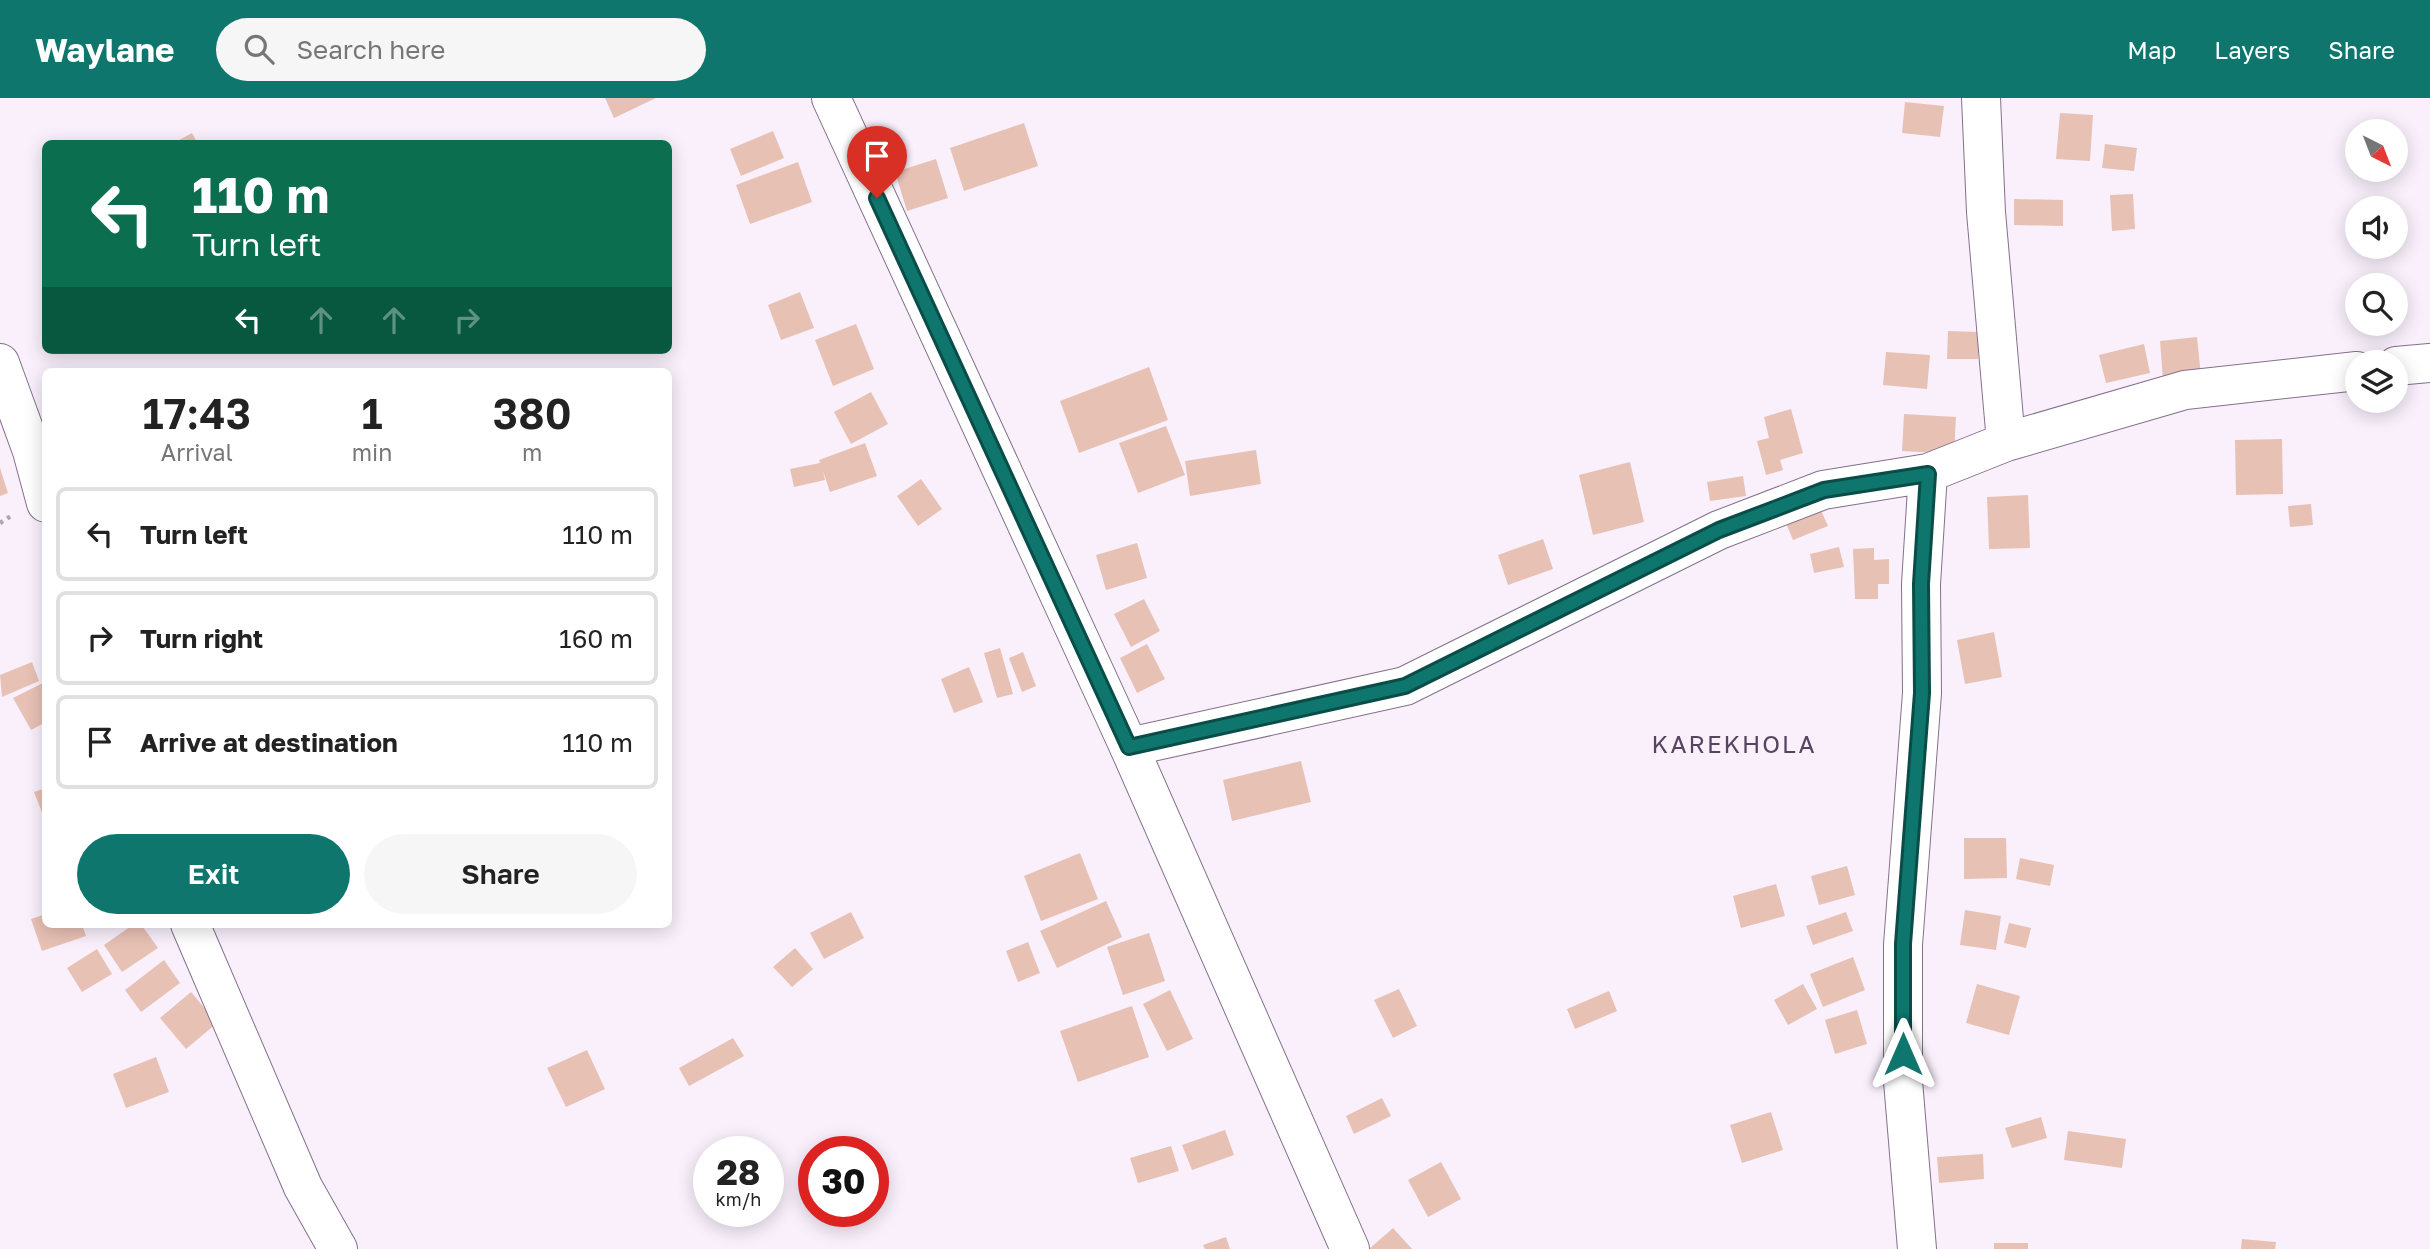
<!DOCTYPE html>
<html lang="en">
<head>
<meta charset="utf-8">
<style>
	:root { --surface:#fff; --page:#f6f6f6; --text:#222; --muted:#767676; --line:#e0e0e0; --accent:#0f766e }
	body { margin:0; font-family:"Golos Text",sans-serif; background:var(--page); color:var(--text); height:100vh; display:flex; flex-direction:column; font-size:26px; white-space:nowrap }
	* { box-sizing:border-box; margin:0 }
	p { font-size:23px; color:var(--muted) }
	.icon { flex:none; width:38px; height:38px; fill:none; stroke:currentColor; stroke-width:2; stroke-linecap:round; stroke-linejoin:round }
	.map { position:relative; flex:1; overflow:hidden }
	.sheet { position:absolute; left:42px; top:270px; width:630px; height:560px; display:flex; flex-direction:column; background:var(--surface); border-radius:10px; box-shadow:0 4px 18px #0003 }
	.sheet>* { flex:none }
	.banner { position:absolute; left:42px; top:42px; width:630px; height:214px; border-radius:10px; box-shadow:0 4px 18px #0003; background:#0b6e4f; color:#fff; overflow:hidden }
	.needle { width:46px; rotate:138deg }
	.buttons { position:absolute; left:2345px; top:21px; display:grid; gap:14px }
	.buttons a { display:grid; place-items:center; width:63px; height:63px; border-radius:50%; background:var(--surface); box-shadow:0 4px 18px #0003; font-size:35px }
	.speed { position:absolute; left:693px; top:1038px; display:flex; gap:14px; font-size:35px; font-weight:700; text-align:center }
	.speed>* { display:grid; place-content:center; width:91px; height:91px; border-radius:50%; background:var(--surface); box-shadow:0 4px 18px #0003; line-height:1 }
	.speed small { font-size:18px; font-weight:400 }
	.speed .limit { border:10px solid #d22; background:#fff; color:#111 }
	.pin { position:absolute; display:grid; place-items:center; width:60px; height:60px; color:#fff; margin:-72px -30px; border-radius:50% 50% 50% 0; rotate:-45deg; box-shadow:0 0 7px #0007 }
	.pin .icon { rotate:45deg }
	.me { position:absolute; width:77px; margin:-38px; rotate:0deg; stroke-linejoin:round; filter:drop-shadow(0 0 5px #0008) }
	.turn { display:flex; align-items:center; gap:24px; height:147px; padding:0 35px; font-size:32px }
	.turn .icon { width:91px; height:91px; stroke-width:2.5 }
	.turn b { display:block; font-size:49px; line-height:60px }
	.lanes { display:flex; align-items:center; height:66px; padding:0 35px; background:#0003; justify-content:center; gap:35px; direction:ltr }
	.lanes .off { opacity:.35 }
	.eta { display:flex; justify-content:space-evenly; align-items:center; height:119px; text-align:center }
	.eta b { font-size:42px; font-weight:600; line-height:49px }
	.action { display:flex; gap:14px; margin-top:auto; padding:14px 35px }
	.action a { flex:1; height:80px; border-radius:42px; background:var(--accent); color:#fff; font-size:28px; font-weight:600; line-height:80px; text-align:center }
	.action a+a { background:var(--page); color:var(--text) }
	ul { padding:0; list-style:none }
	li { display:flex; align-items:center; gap:21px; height:94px; margin:0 14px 10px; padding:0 21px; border:4px solid var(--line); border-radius:10px }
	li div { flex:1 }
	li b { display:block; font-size:26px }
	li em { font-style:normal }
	header { display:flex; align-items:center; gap:42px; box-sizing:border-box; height:98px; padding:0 35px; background:var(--accent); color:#fff }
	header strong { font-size:33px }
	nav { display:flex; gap:38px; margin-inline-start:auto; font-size:24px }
	.search { width:490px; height:63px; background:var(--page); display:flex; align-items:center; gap:18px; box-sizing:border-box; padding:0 24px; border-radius:38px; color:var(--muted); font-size:26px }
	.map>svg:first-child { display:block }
	.building { fill:#e8c1b5 }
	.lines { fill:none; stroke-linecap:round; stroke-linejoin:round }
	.street-casing { stroke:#84708c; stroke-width:40 }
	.secondary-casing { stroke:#84708c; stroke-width:40 }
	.path { stroke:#afa6b2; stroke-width:4.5; stroke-dasharray:3.5 5; stroke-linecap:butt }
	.street { stroke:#fff; stroke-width:38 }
	.secondary { stroke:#fff; stroke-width:38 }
	.route-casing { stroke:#0a4d48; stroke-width:18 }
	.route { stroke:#0f766e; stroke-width:12 }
	.labels { text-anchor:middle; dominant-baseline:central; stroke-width:5; stroke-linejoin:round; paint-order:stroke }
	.quarter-label { font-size:24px; letter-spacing:2px; fill:#57445e; stroke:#f9f0fc }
</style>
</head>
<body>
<header>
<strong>Waylane</strong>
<div class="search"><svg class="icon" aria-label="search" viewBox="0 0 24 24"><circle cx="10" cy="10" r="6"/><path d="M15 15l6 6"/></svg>Search here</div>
<nav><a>Map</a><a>Layers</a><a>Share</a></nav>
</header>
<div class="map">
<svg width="2430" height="1151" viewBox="0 0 2430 1151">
	<rect width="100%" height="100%" fill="#f9f0fc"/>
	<path class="building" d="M605 0H656L614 20Z
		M1905 4 1944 8 1940 39 1902 35Z
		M2060 15 2093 17 2090 63 2056 61Z
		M1024 25 1038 68 964 93 950 50Z
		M773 33 784 60 741 78 730 51Z
		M192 35 198 46H172Z
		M2105 46 2137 50 2134 73 2102 70Z
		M936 61 948 100 907 113 895 74Z
		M798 64 812 104 750 126 736 87Z
		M2133 96 2135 131 2112 133 2110 97Z
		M2014 101 2063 102V128L2014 127Z
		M800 194 814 230 781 242 768 207Z
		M856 226 874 271 833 288 815 242Z
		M1948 233 1979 234 1978 261H1947Z
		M2197 239 2201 278 2163 282 2160 243Z
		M2144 246 2150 275 2106 285 2099 257Z
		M1886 254 1930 257 1927 291 1883 287Z
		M1149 269 1168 322 1079 355 1060 303Z
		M871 294 888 326 851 346 834 314Z
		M1791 311 1803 355 1780 362 1783 372 1766 377 1757 343 1769 340 1764 319Z
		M1904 316 1956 319 1954 356 1902 353Z
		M1166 328 1185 377 1138 395 1119 345Z
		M2282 341 2283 396 2236 397 2235 342Z
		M865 345 877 378 830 394 823 373 825 382 794 389 790 371 820 365 819 362Z
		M1256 352 1261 386 1190 398 1185 363Z
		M1630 364 1644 424 1593 437 1579 377Z
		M0 370 8 395 0 398Z
		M1743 378 1746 398 1710 403 1707 384Z
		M921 381 942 411 918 428 897 398Z
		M2028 397 2030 450 1989 451 1987 399Z
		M2311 406 2313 427 2290 429 2288 408Z
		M1820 410 1828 428 1793 442 1786 425Z
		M1543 441 1553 471 1508 487 1498 457Z
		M1137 445 1147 480 1106 492 1096 457Z
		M1839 449 1844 469 1814 475 1810 456Z
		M1874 450V462L1889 461V486H1878V501H1855L1853 451Z
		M1144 501 1160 533 1131 549 1114 516Z
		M1994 534 2002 579 1965 586 1957 542Z
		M1147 546 1165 581 1137 595 1120 560Z
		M1000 550 1013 596 997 600 984 555Z
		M1023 554 1036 588 1022 594 1009 560Z
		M32 564 39 583 2 599 0 577Z
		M969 569 983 604 954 615 941 581Z
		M45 584 46 624 31 632 13 600Z
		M1301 663 1311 704 1232 723 1223 682Z
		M46 690V722H45L34 694Z
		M1964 740H2006L2007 780 1964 781Z
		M1080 755 1098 801 1041 823 1024 778Z
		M2020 760 2054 767 2050 788 2016 781Z
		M1847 768 1855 797 1819 807 1811 778Z
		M1776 786 1785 818 1741 830 1733 798Z
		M1106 803 1122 839 1057 870 1040 833Z
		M1965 812 2001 818 1996 852 1960 847Z
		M851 814 864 840 824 861 810 835Z
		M1846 814 1853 833 1813 847 1806 828Z
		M46 816V826H82L86 838 42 853 31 821Z
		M2009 825 2031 830 2026 850 2004 845Z
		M134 826H141L158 850 122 874 104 847Z
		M1149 835 1165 883 1123 897 1107 849Z
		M1028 844 1040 875 1018 884 1006 853Z
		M795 850 813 871 792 889 773 869Z
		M97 851 112 876 82 894 67 870Z
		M1853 859 1865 892 1823 909 1810 876Z
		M164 862 180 885 141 914 125 892Z
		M1803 886 1817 911 1788 927 1774 902Z
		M1977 886 2020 898 2009 937 1966 925Z
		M1399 891 1417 928 1393 940 1374 902Z
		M1170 892 1193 941 1167 953 1143 906Z
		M1609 893 1617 913 1575 931 1567 911Z
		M191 894 217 925 186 951 160 920Z
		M1132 908 1149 959 1078 984 1060 933Z
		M1857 912 1867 946 1835 956 1825 922Z
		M733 940 744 958 689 988 679 970Z
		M587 952 605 991 566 1009 547 970Z
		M156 959 169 994 126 1010 113 976Z
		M1382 1000 1391 1018 1354 1036 1346 1018Z
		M1771 1014 1783 1052 1742 1065 1730 1027Z
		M2041 1019 2047 1040 2012 1050 2005 1030Z
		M1225 1032 1234 1057 1192 1072 1182 1047Z
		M2068 1033 2126 1041 2122 1070 2064 1062Z
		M1171 1048 1179 1073 1138 1085 1130 1060Z
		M1983 1056 1984 1081 1939 1085 1937 1059Z
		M1441 1064 1461 1101 1428 1119 1408 1082Z
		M1393 1130 1412 1151H1369Z
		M1226 1139 1230 1151H1205L1203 1147Z
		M2242 1141 2276 1144 2275 1151H2241Z
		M1994 1145H2028V1151H1994Z"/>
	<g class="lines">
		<g class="street-casing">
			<path id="street" d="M1981 0 1986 114 2006 344
				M0 265 32 353 46 405
				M2396 268 2430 265
				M1129 649 1405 588 1719 432 1823 392 1928 375 2006 344 2185 292 2357 273
				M190 826 303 1089 338 1151
				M1917 1151 1903 983V847L1922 595 1921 486 1928 375"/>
		</g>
		<g class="secondary-casing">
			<path id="secondary" d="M831 0 1129 649 1350 1151"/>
		</g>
		<path class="path" d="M0 425 11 418"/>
		<use href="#street" class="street"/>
		<use href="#secondary" class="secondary"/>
	</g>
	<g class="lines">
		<g class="route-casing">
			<path id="route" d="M877 100 1129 649 1405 588 1719 432 1824 392 1928 376 1921 486 1922 595 1903 846V956"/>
		</g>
		<use href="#route" class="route"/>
	</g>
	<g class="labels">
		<g class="quarter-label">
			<text x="1734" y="645">KAREKHOLA</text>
		</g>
	</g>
</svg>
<div class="buttons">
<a><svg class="needle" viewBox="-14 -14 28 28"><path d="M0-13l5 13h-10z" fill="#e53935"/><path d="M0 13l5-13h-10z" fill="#767676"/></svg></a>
<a><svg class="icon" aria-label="sound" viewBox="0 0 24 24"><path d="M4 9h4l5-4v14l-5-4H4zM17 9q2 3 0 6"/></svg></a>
<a><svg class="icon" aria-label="search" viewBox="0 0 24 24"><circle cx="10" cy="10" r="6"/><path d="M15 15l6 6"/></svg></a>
<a><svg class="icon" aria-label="layers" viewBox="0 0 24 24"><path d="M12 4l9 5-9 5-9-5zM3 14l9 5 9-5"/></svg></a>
</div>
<div class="speed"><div>28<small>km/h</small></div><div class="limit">30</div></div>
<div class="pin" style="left:877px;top:100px;background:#d93025"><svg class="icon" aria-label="arrive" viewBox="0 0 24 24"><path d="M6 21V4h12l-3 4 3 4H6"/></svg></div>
<svg class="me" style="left:1903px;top:956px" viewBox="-20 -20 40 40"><path d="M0-17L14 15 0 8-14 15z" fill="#0f766e" stroke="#fff" stroke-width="4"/></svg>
<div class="banner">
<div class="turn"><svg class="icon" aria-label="left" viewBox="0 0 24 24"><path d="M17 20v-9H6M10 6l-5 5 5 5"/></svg><div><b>110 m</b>Turn left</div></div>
<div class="lanes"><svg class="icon" aria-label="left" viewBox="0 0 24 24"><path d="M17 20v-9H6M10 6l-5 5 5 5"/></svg><svg class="icon off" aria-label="ahead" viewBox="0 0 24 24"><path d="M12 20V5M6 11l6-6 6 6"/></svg><svg class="icon off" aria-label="ahead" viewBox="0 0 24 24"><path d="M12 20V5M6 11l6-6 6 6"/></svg><svg class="icon off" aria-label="right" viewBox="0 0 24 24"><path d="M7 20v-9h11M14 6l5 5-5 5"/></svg></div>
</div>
<section class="sheet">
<div class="eta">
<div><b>17:43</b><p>Arrival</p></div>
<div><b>1</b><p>min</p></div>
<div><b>380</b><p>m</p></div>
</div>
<ul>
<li><svg class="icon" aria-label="left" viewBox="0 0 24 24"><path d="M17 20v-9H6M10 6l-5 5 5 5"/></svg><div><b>Turn left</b></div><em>110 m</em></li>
<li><svg class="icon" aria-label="right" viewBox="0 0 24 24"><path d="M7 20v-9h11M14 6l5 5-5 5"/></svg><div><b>Turn right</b></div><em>160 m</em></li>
<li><svg class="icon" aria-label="arrive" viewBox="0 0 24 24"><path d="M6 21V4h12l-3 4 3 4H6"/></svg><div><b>Arrive at destination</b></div><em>110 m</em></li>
</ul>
<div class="action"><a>Exit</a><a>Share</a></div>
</section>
</div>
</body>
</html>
